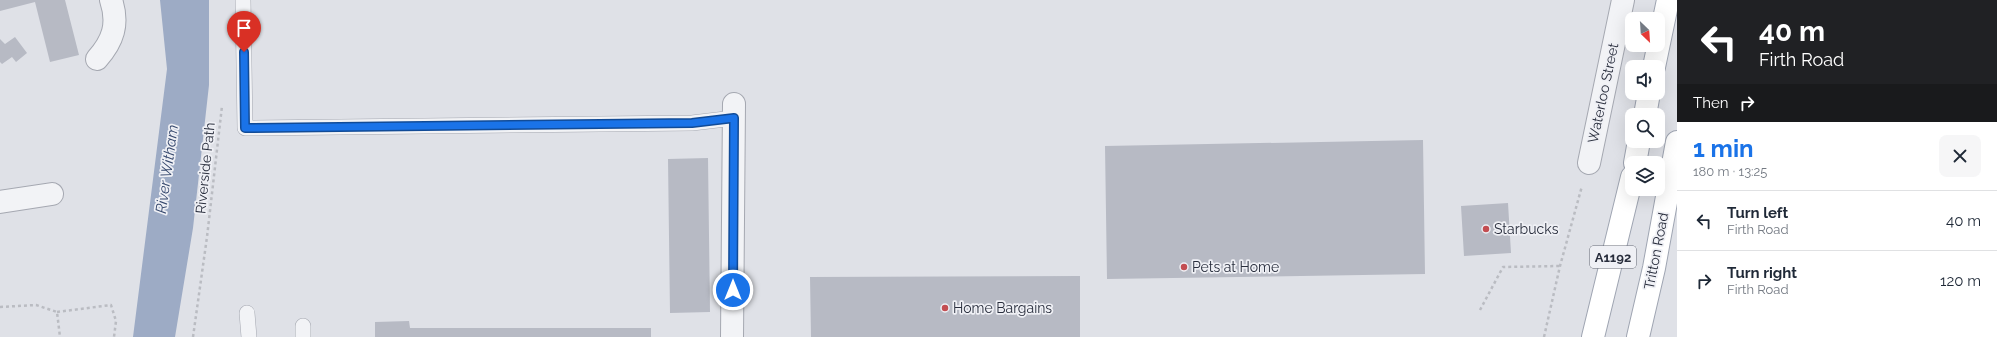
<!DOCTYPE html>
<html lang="en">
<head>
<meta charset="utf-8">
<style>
	:root { --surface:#fff; --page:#f6f6f7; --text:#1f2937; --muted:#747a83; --line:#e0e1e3; --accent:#1a73e8 }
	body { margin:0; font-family:Raleway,sans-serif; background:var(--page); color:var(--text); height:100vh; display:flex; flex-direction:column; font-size:15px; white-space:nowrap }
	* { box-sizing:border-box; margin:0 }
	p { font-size:13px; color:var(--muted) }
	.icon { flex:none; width:22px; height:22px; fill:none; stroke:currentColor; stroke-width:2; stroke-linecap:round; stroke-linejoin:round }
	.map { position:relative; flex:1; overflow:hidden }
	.drawer { display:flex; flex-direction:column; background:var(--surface); width:320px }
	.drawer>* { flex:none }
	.top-card { background:#202124; color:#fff; overflow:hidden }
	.needle { width:26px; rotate:155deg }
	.tools { position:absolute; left:1625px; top:12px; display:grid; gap:8px }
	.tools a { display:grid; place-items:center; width:40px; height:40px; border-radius:8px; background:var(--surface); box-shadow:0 4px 16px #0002; font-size:20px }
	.pin { position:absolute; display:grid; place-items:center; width:34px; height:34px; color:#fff; margin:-41px -17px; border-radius:50% 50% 50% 0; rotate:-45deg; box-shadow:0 0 4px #0007 }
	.pin .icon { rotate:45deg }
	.me { position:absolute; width:44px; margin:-22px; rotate:0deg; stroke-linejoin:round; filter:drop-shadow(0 0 3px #0008) }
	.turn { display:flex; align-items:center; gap:14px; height:84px; padding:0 16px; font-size:18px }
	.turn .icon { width:52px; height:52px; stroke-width:2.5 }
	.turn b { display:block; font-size:28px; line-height:34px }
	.then { display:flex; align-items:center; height:38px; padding:0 16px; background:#0003; gap:8px; font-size:15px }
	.round { display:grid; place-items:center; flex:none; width:42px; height:42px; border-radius:8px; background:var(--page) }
	.head { display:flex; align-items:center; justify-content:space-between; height:68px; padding:0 16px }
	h1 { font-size:24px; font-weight:700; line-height:30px; color:var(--accent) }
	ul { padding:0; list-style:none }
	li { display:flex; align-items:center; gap:12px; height:60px; padding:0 16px; border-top:1px solid var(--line) }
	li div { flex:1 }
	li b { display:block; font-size:15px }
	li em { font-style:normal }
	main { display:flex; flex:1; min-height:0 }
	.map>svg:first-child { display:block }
	.water { fill:#9dabc5 }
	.building { fill:#b7bac4 }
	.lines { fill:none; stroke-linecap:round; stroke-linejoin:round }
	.lane-casing { stroke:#a5a8b1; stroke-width:16 }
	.street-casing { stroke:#a5a8b1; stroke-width:24 }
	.primary-casing { stroke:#9fa5b2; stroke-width:24 }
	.path { stroke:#babcc2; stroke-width:2.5; stroke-dasharray:3 3; stroke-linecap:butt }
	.lane { stroke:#f2f3f6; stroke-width:15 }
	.street { stroke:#f2f3f6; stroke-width:22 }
	.primary { stroke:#fff; stroke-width:22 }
	.route-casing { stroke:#114b97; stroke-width:10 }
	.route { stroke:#1a73e8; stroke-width:7 }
	.poi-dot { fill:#c34d51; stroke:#eff0f5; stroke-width:1.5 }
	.labels { text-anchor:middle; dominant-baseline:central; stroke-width:3.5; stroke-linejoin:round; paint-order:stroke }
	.shield { fill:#eff0f5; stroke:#646874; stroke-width:1 }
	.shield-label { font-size:13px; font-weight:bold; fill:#292e3d }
	.street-label { font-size:14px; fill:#292e3d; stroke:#eff0f5 }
	.poi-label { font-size:14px; fill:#292e3d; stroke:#eff0f5; text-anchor:start }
	.water-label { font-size:15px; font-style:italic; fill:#37496e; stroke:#eff0f5 }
</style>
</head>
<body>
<main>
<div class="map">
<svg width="1677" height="337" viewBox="0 0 1677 337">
	<rect width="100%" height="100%" fill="#dfe1e7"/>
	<path class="water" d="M160 0H209V85L193 228 175 337H133L167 69Z"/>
	<path class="building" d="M0 0H65L79 55 50 62 35 2 0 11Z
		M15 37 27 53 16 62 12 57 2 64 0 62V39L5 44Z
		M1423 140 1425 274 1107 279 1105 146Z
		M708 158 710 312 670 313 668 159Z
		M1508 203 1511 253 1464 256 1461 206Z
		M1080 276V337H811L810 277Z
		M409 321 410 328H651V337H375V322Z"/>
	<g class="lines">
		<g class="lane-casing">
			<path id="lane" d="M243 0 245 128 692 123 734 118
				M247 313 249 337
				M303 337V326"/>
		</g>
		<g class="street-casing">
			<path id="street" d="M97 59C113 41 119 24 111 0
				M1589 163 1623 0
				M0 202 52 194
				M732 337 734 104"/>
		</g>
		<g class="primary-casing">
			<path id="primary" d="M1654 67 1668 0
				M1645 115 1649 93
				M1635 163 1639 141
				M1593 337 1632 177
				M1638 337 1654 268 1677 142"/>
		</g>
		<path class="path" d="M0 307 36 305 57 312 60 337
			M1480 310 1503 267 1560 266
			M57 312 111 305 116 321 114 337
			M193 337 207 237 222 106
			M1544 337 1560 266 1582 186"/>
		<use href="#lane" class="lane"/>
		<use href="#street" class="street"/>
		<use href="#primary" class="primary"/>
	</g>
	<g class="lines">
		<g class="route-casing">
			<path id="route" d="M244 52 245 128 692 123 734 118 733 290"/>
		</g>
		<use href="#route" class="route"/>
	</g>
	<g class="poi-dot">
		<circle cx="1486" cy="229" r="4"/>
		<circle cx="1184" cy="267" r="4"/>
		<circle cx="945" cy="308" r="4"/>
	</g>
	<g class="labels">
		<rect class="shield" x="1590" y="246" width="46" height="22" rx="3"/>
		<g class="shield-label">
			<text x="1613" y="257">A1192</text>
		</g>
		<g class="street-label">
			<text transform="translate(1603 93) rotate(-78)">Waterloo Street</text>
			<text transform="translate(205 168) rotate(-84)">Riverside Path</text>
			<text transform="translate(1656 251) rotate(-79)">Tritton Road</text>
		</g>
		<g class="poi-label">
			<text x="1494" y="229">Starbucks</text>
			<text x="1192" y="267">Pets at Home</text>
			<text x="953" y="308">Home Bargains</text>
		</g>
		<g class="water-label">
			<text transform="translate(167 169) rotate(-82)">River Witham</text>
		</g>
	</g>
</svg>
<div class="tools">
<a><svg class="needle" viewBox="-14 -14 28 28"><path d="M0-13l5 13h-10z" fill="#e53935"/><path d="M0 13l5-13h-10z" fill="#747a83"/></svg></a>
<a><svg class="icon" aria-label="sound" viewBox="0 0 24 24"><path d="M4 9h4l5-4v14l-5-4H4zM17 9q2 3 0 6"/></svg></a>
<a><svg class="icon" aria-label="search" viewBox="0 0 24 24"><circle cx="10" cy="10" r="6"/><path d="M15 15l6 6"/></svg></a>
<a><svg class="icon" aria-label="layers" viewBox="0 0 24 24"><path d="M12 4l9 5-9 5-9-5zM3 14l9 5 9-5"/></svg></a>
</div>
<div class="pin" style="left:244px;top:52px;background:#d93025"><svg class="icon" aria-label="arrive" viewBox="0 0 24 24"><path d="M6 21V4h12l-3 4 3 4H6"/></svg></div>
<svg class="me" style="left:733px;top:290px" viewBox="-20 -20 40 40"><circle r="17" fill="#1a73e8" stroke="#fff" stroke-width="3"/><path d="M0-11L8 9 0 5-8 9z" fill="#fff"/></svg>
</div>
<section class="drawer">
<div class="top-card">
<div class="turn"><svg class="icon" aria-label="left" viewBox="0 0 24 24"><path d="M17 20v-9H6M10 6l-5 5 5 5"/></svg><div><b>40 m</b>Firth Road</div></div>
<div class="then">Then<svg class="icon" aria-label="right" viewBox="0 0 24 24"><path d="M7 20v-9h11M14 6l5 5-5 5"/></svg></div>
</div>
<div class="head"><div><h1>1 min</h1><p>180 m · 13:25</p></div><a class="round"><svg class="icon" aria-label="close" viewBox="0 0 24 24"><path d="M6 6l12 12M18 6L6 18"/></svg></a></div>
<ul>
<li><svg class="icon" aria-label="left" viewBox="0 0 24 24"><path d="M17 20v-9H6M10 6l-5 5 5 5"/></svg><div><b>Turn left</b><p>Firth Road</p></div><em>40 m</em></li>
<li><svg class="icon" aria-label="right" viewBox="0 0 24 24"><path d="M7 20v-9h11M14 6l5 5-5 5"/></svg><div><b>Turn right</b><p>Firth Road</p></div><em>120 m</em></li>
</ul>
</section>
</main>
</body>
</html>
